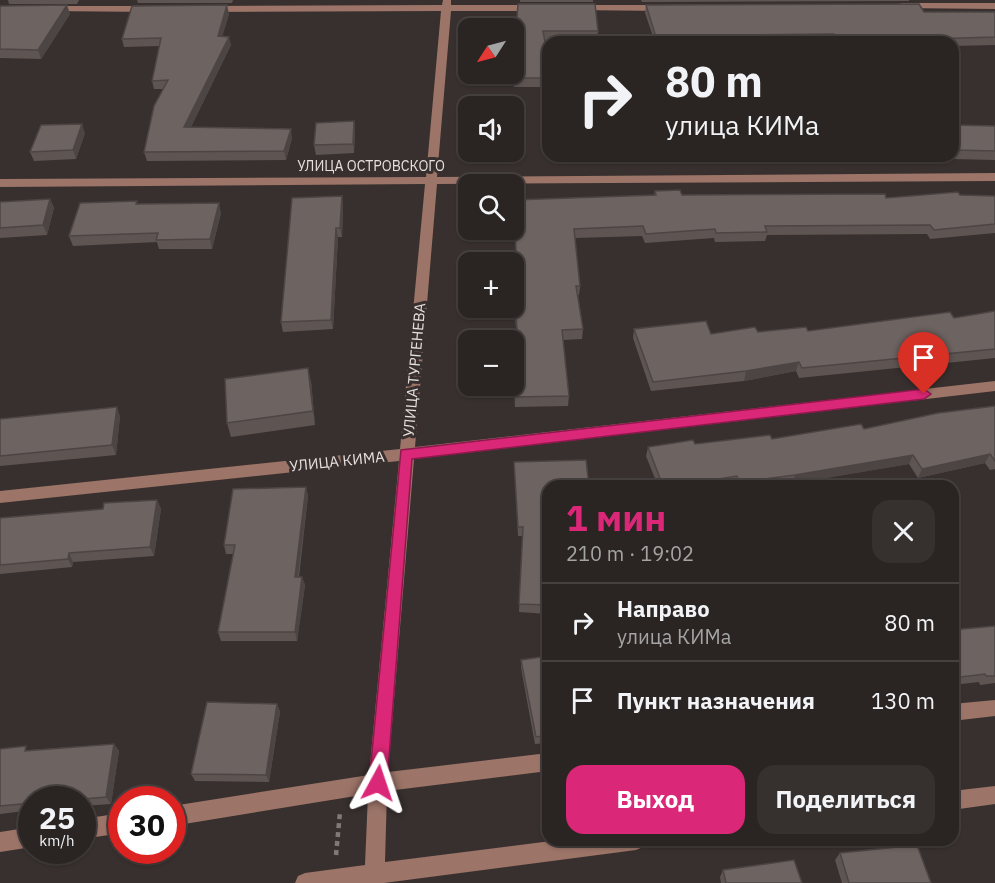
<!DOCTYPE html>
<html lang="ru">
<head>
<meta charset="utf-8">
<style>
	:root { --surface:#2a2422; --page:#36302f; --text:#f1f3f6; --muted:#a5a4a5; --line:#464140; --accent:#db2777 }
	body { margin:0; font-family:"IBM Plex Sans",sans-serif; background:var(--page); color:var(--text); height:100vh; display:flex; flex-direction:column; font-size:22px; white-space:nowrap }
	* { box-sizing:border-box; margin:0 }
	p { font-size:20px; color:var(--muted) }
	.icon { flex:none; width:33px; height:33px; fill:none; stroke:currentColor; stroke-width:2; stroke-linecap:round; stroke-linejoin:round }
	.map { position:relative; flex:1; overflow:hidden }
	.side { position:absolute; left:542px; top:480px; width:417px; height:366px; display:flex; flex-direction:column; background:var(--surface); border-radius:18px; box-shadow:0 2px 4px #0004,0 0 0 2px var(--line) }
	.side>* { flex:none }
	.guide { position:absolute; left:542px; top:36px; width:417px; height:126px; border-radius:18px; box-shadow:0 2px 4px #0004,0 0 0 2px var(--line); background:#2a2422; color:var(--text); overflow:hidden }
	.needle { width:39px; rotate:234deg }
	.tools { position:absolute; left:458px; top:18px; display:grid; gap:12px }
	.tools a { display:grid; place-items:center; width:66px; height:66px; border-radius:12px; background:var(--surface); box-shadow:0 2px 4px #0004,0 0 0 2px var(--line); font-size:30px }
	.speed { position:absolute; left:18px; top:786px; display:flex; gap:12px; font-size:30px; font-weight:700; text-align:center }
	.speed>* { display:grid; place-content:center; width:78px; height:78px; border-radius:50%; background:var(--surface); box-shadow:0 2px 4px #0004,0 0 0 2px var(--line); line-height:1 }
	.speed small { font-size:15px; font-weight:400 }
	.speed .limit { border:9px solid #d22; background:#fff; color:#111 }
	.pin { position:absolute; display:grid; place-items:center; width:51px; height:51px; color:#fff; margin:-62px -26px; border-radius:50% 50% 50% 0; rotate:-45deg; box-shadow:0 0 6px #0007 }
	.pin .icon { rotate:45deg }
	.me { position:absolute; width:66px; margin:-33px; rotate:5deg; stroke-linejoin:round; filter:drop-shadow(0 0 4px #0008) }
	.turn { display:flex; align-items:center; gap:21px; height:126px; padding:0 24px; font-size:27px }
	.turn .icon { width:78px; height:78px; stroke-width:2.5 }
	.turn b { display:block; font-size:42px; line-height:51px }
	.round { display:grid; place-items:center; flex:none; width:63px; height:63px; border-radius:18px; background:var(--page) }
	.head { display:flex; align-items:center; justify-content:space-between; height:102px; padding:0 24px }
	h1 { font-size:36px; font-weight:700; line-height:45px; color:var(--accent) }
	.button { display:flex; gap:12px; margin-top:auto; padding:12px 24px }
	.button a { flex:1; height:69px; border-radius:18px; background:var(--accent); color:#fff; font-size:24px; font-weight:700; line-height:69px; text-align:center }
	.button a+a { background:var(--page); color:var(--text) }
	ul { padding:0; list-style:none }
	li { display:flex; align-items:center; gap:18px; height:78px; padding:0 24px; border-top:2px solid var(--line) }
	li div { flex:1 }
	li b { display:block; font-size:22px }
	li em { font-style:normal }
	.map>svg:first-child { display:block }
	.lines { fill:none; stroke-linecap:round; stroke-linejoin:round }
	.path { stroke:#7f7977; stroke-width:4.5; stroke-dasharray:5 4; stroke-linecap:butt }
	.minor { fill:#9c7468; fill-rule:evenodd }
	.wall { fill:#5e5553 }
	.shaded-wall { fill:#4c4544 }
	.building { fill:#6d6361; stroke:#4c4544; stroke-width:1.5 }
	.route { fill:#db2777; stroke:#8e194d; stroke-width:1.5 }
	.labels { text-anchor:middle; dominant-baseline:central; stroke-width:6; stroke-linejoin:round; paint-order:stroke }
	.far-street-label { font-size:14px; fill:#e5e0de; stroke:#38302e }
	.street-label { font-size:15px; fill:#e5e0de; stroke:#38302e }
</style>
</head>
<body>
<div class="map">
<svg width="995" height="883" viewBox="0 0 995 883">
	<rect width="100%" height="100%" fill="#38302e"/>
	<g class="lines">
		<path class="path" d="M336 855 340 812"/>
		<path class="minor" d="M451 0V5H536L541 8 536 11H451L437 177 995 173V181L437 184 415 447 995 381V391L414 459 388 772 548 753V771L387 791 385 862 559 840H646L643 847 636 850 384 883H295L298 876 305 873 365 865 368 794 172 826V806L369 775 399 461 0 503V491L400 449 425 184 0 187V179L426 177 441 11 209 12 204 9 209 6 442 5 443 0Z
			M902 3H995V9L899 8V4Z
			M575 5H665L670 8 665 11 572 10 570 8Z
			M50 6H152L157 9 152 12 47 11 45 9Z
			M995 700V716L952 721V704Z
			M995 786V804L952 810V791Z
			M122 813V833L82 839V819Z
			M32 827V847L0 852V832Z"/>
	</g>
	<path class="wall" d="M8 0H79L77 4H9Z
		M137 0H233L232 3H138Z
		M520 0H593V2H520Z
		M641 0H909V1L642 2Z
		M646 5 924 12H995V45L952 46V42H655L645 13Z
		M0 6 70 14 41 59 0 58Z
		M229 14 222 36 231 45 191 127 292 138 286 160 147 161 144 152 163 89H154L152 81 159 46 124 47 122 39Z
		M507 18 598 31 597 40H545L548 58V87H514L512 74 513 28H507Z
		M354 121 355 130 354 153 316 155 314 145Z
		M952 125 995 126V160L951 159 949 156H952Z
		M85 133 76 159 34 161 30 152Z
		M752 156H784L783 158H753Z
		M862 156H929L927 162H864Z
		M655 191 682 195 886 198 960 195 995 196V233L930 239 927 234 767 235 765 241 715 242 714 238 645 243 642 236 575 238 580 286 579 295H578L583 329 582 339 563 340 569 396 568 406 515 407 513 358 519 357 514 308V298H519L513 200 654 195Z
		M342 196 343 206 342 237H338L333 329 283 332 281 322Z
		M50 199 54 208 47 235 0 238V202Z
		M138 204 221 213 212 249H159L157 242 73 246 69 236Z
		M995 311V358L799 378 796 371 744 381 651 391 633 338 634 329 711 334 808 331 954 318Z
		M311 381 315 425 231 437 227 423Z
		M995 406V469L990 470 985 463 918 478 909 464 776 486H735V485L729 486H658L646 456 648 447 772 439 864 429Z
		M120 416 116 455 0 466V419Z
		M514 462 548 486V614L519 612 523 536H518Z
		M306 487 308 496 299 577H302L305 585 297 641H221L218 632 233 554H226L224 545Z
		M157 500 161 509 154 556 73 562 72 567 0 574V518L103 509Z
		M995 626V683L980 685 979 682 952 685V630Z
		M548 656V743L535 744 521 668V660Z
		M277 704 280 712 269 782 195 781 191 774Z
		M114 744 119 751 111 804 82 806V800H32V810L0 814V749L29 750Z
		M840 853 931 883H842L835 860Z
		M723 870 802 883H721L720 877Z"/>
	<path class="shaded-wall" d="M67 5 70 14 41 59 38 50Z
		M227 5 229 14 220 45 218 36Z
		M229 37 231 45 187 135 184 127Z
		M354 121 355 130 354 153 353 144Z
		M82 124 85 133 76 159 73 150Z
		M291 129 292 138 286 160 284 151Z
		M342 196 343 206 342 237 340 228Z
		M50 199 54 208 47 235 43 225Z
		M219 203 221 213 212 249 210 239Z
		M336 228 338 237 333 329 331 320Z
		M799 362 796 371 744 381 746 371Z
		M308 368 311 381 315 425 313 411Z
		M117 407 120 416 116 455 112 445Z
		M990 454 985 463 918 478 922 469Z
		M913 455 909 464 792 484 795 475Z
		M306 487 308 496 297 585 295 577Z
		M157 500 161 509 154 556 150 547Z
		M69 553 73 562 72 567 68 559Z
		M302 577 305 585 297 641 295 632Z
		M277 704 280 712 269 782 266 775Z
		M114 744 119 751 111 804 106 797Z"/>
	<path class="building" d="M518 4H595L598 31H543L548 58V78H514L513 69V28H508L507 18 517 17Z
		M919 4 924 12H995V37L930 39 932 42H883L880 37 836 38 834 34 728 35 731 41 699 42 696 36 656 37 646 5Z
		M67 5 38 50 0 49V6Z
		M227 5 218 36 229 37 184 127 291 129 284 151 144 152 154 106 168 80 152 81 161 38 122 39 132 6Z
		M354 121 353 144 314 145 316 123Z
		M82 124 73 150 30 152 41 125Z
		M952 125 995 126V151L954 150 952 146Z
		M680 190 682 195 885 194 886 198 958 192 960 195 995 196V224L934 230 930 225 765 226 767 232 716 233 715 229 646 234 643 226 574 229 580 286H576L583 329 562 330 569 396 516 397 513 358 520 357 514 298H519L513 200 656 195 655 191Z
		M342 196 340 228H336L331 320 281 322 292 198Z
		M50 199 43 225 0 228V202Z
		M137 201 136 204 219 203 210 239 156 240 158 233 69 236 80 203Z
		M995 311V349L802 368 799 362 746 371 653 382 634 329 706 321 711 334 755 327 758 332 806 327 808 331 950 312 954 318Z
		M308 368 313 411 227 423 225 379Z
		M995 406V461L990 454 922 469 913 455 795 475 740 482 737 476 676 486H663L648 447 693 440 695 444 770 435 772 439 861 424 864 429 938 413Z
		M117 407 112 445 0 456V419Z
		M586 460 589 486H548V605L519 604 523 527H518L514 462Z
		M306 487 295 577H302L295 632H218L235 545H224L233 489Z
		M157 500 150 547 69 553 68 559 0 565V518L103 509 104 503Z
		M995 626V676H986L985 674 952 678V630Z
		M548 656V735L536 737 521 660Z
		M207 702 277 704 266 775 191 774Z
		M114 744 106 797 72 800H32V803L0 806V749L26 746 25 751Z
		M917 845 931 883H849L840 853Z
		M794 860 802 883H726L723 870Z"/>
	<path class="route" d="M924 389 931 394 924 399 412 459 387 783 384 789 378 791 372 789 369 783 401 450Z"/>
	<g class="labels">
		<g class="far-street-label">
			<text x="371" y="166">УЛИЦА ОСТРОВСКОГО</text>
		</g>
		<g class="street-label">
			<text transform="translate(414 370) rotate(-85)">УЛИЦА ТУРГЕНЕВА</text>
			<text transform="translate(337 461) rotate(-6)">УЛИЦА КИМА</text>
		</g>
	</g>
</svg>
<div class="tools">
<a><svg class="needle" viewBox="-14 -14 28 28"><path d="M0-13l5 13h-10z" fill="#e53935"/><path d="M0 13l5-13h-10z" fill="#a5a4a5"/></svg></a>
<a><svg class="icon" aria-label="sound" viewBox="0 0 24 24"><path d="M4 9h4l5-4v14l-5-4H4zM17 9q2 3 0 6"/></svg></a>
<a><svg class="icon" aria-label="search" viewBox="0 0 24 24"><circle cx="10" cy="10" r="6"/><path d="M15 15l6 6"/></svg></a>
<a>+</a>
<a>−</a>
</div>
<div class="speed"><div>25<small>km/h</small></div><div class="limit">30</div></div>
<div class="pin" style="left:924px;top:394px;background:#d93025"><svg class="icon" aria-label="arrive" viewBox="0 0 24 24"><path d="M6 21V4h12l-3 4 3 4H6"/></svg></div>
<svg class="me" style="left:378px;top:783px" viewBox="-20 -20 40 40"><path d="M0-17L14 15 0 8-14 15z" fill="#db2777" stroke="#fff" stroke-width="4"/></svg>
<div class="guide">
<div class="turn"><svg class="icon" aria-label="right" viewBox="0 0 24 24"><path d="M7 20v-9h11M14 6l5 5-5 5"/></svg><div><b>80 m</b>улица КИМа</div></div>
</div>
<section class="side">
<div class="head"><div><h1>1 мин</h1><p>210 m · 19:02</p></div><a class="round"><svg class="icon" aria-label="close" viewBox="0 0 24 24"><path d="M6 6l12 12M18 6L6 18"/></svg></a></div>
<ul>
<li><svg class="icon" aria-label="right" viewBox="0 0 24 24"><path d="M7 20v-9h11M14 6l5 5-5 5"/></svg><div><b>Направо</b><p>улица КИМа</p></div><em>80 m</em></li>
<li><svg class="icon" aria-label="arrive" viewBox="0 0 24 24"><path d="M6 21V4h12l-3 4 3 4H6"/></svg><div><b>Пункт назначения</b></div><em>130 m</em></li>
</ul>
<div class="button"><a>Выход</a><a>Поделиться</a></div>
</section>
</div>
</body>
</html>
